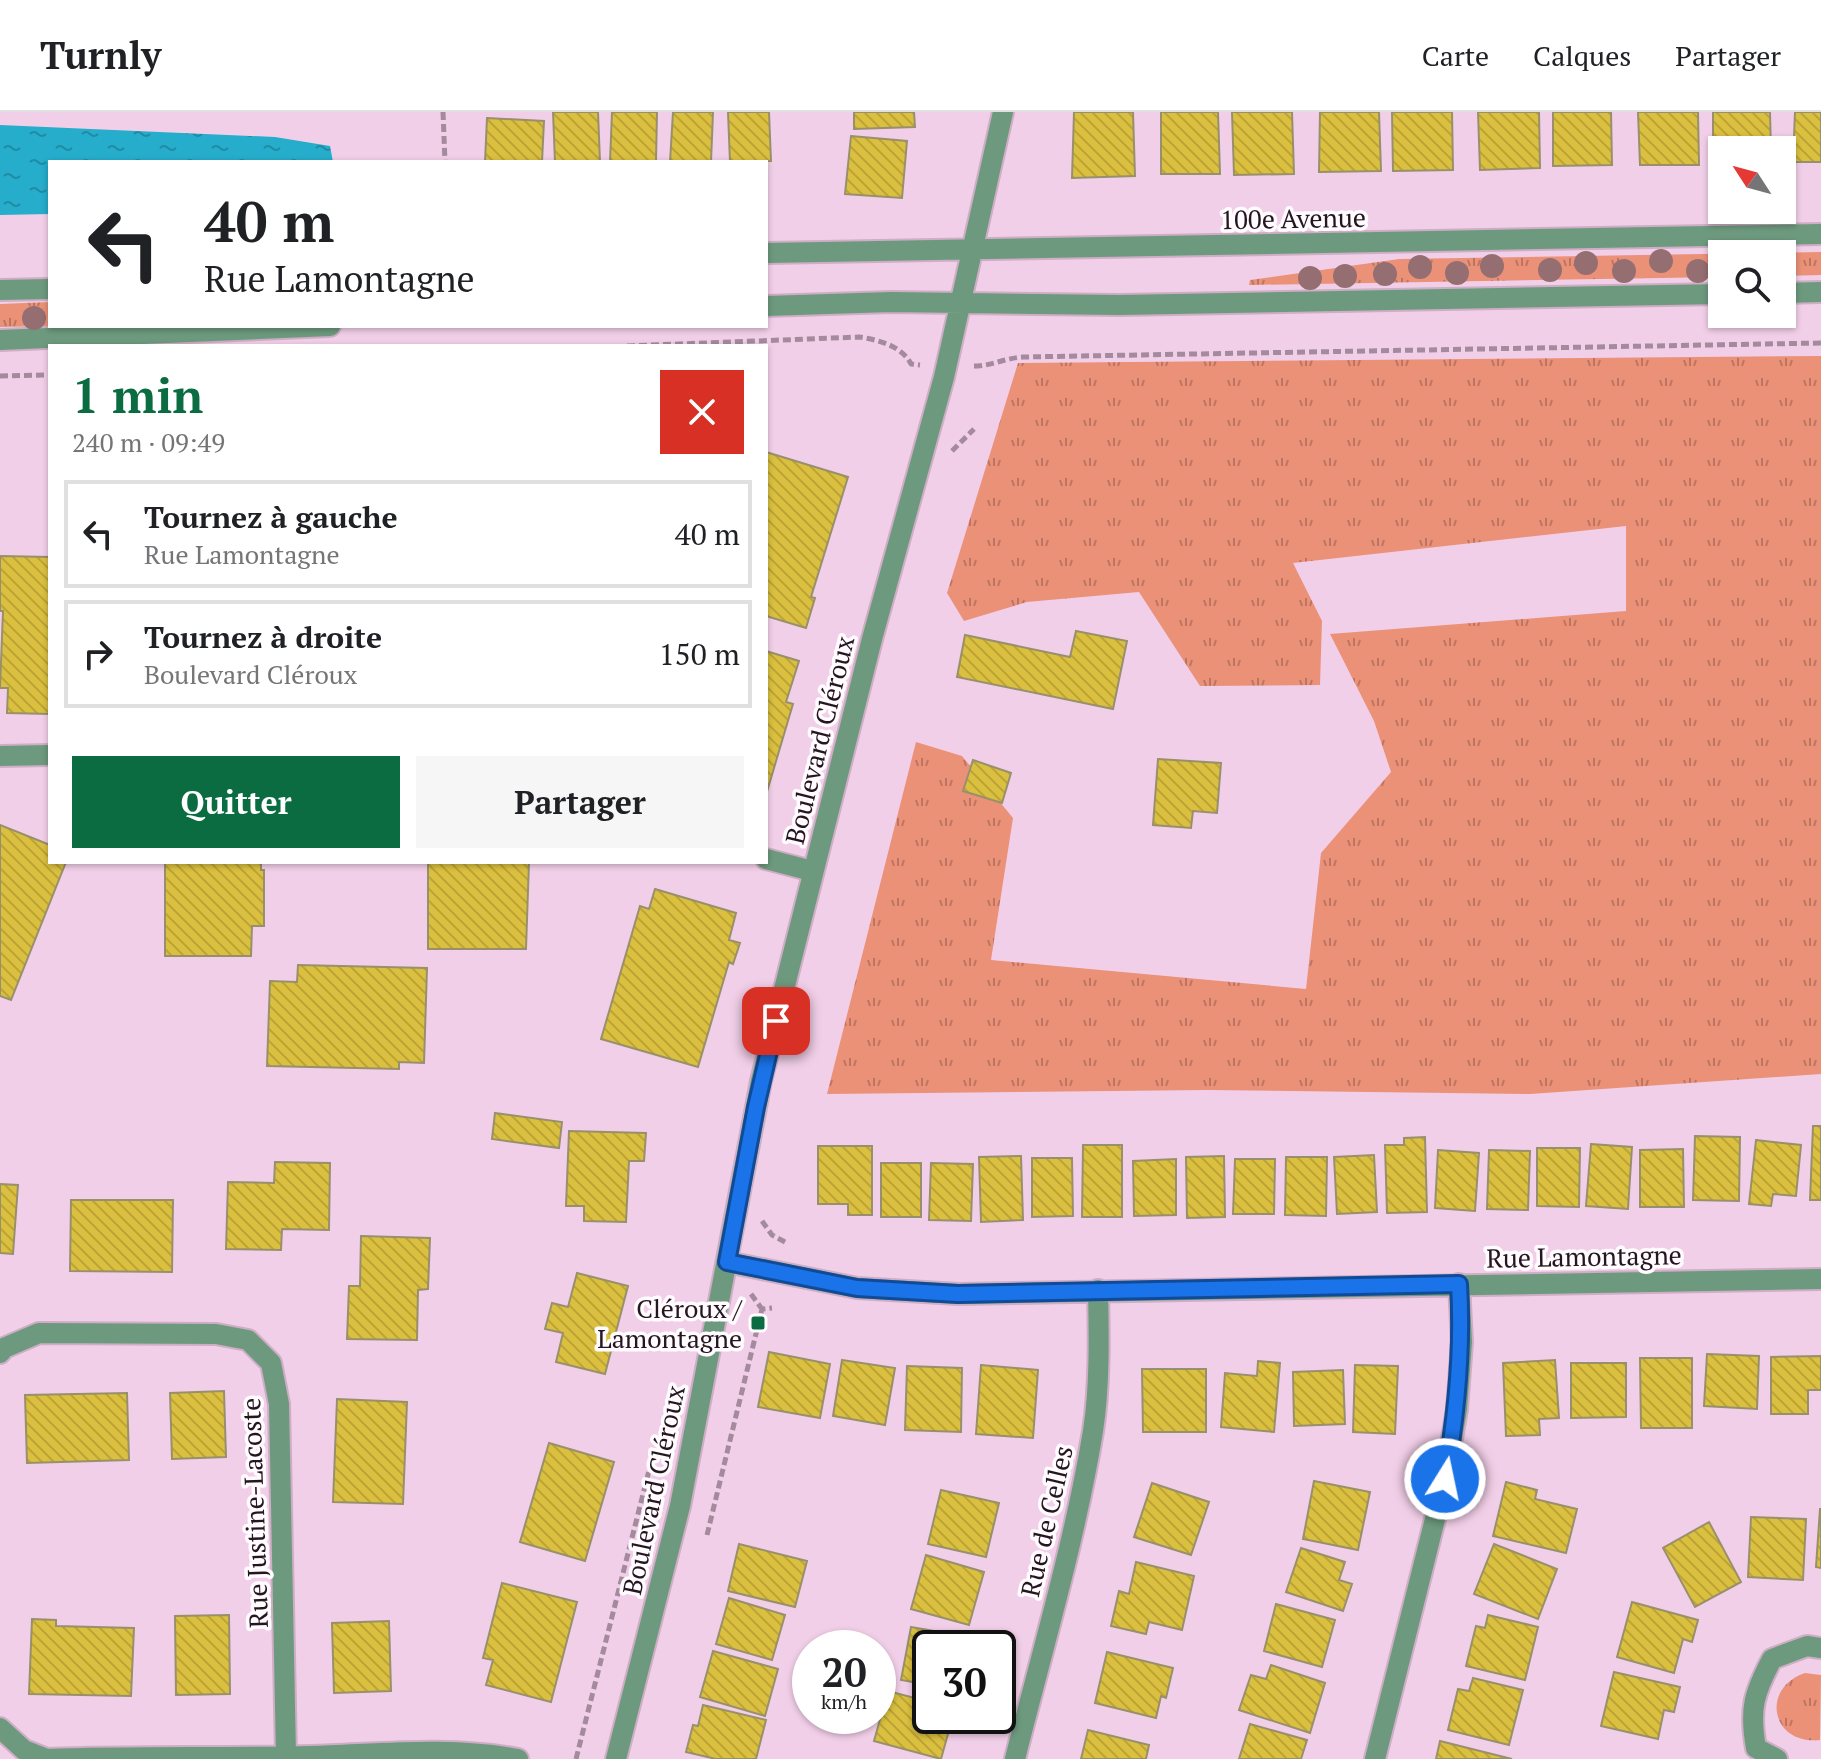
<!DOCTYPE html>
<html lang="fr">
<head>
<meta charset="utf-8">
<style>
	:root { --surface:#fff; --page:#f6f6f6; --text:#202124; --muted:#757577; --line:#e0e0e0; --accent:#0c6c41 }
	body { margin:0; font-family:"PT Serif",serif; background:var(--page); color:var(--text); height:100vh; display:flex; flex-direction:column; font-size:30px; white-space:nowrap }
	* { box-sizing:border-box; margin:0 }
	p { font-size:26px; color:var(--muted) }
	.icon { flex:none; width:44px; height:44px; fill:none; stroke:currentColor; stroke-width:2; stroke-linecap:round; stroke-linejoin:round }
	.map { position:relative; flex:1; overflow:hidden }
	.drawer { position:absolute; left:48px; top:232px; width:720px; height:520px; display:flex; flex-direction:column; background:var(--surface); border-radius:0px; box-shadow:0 2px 6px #0004 }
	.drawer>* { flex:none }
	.hud { position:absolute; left:48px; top:48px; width:720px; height:168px; border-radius:0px; box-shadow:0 2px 6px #0004; background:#fff; color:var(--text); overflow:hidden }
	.needle { width:52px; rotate:306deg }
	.buttons { position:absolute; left:1708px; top:24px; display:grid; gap:16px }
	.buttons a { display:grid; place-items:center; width:88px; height:88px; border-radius:0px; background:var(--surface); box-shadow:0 2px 6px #0004; font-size:40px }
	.speed { position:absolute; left:792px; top:1518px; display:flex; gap:16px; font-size:40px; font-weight:700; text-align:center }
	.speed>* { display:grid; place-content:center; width:104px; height:104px; border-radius:50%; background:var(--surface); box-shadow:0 2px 6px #0004; line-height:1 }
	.speed small { font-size:20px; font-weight:400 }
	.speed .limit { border:4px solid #111; border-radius:12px; background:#fff; color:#111 }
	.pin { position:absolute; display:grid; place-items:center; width:68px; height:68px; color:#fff; margin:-34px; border-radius:16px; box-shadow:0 4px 12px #0006 }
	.me { position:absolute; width:88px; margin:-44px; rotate:10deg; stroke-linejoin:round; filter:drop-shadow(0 0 6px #0008) }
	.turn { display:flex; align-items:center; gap:28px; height:168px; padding:0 24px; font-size:36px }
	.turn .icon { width:104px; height:104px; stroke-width:2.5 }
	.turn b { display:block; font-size:56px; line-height:68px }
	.round { display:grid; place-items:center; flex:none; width:84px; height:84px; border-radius:0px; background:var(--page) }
	.headline { display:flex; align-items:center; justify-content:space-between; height:136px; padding:0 24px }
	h1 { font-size:48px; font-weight:700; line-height:60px; color:var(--accent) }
	.cta { display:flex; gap:16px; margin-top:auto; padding:16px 24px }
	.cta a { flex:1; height:92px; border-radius:0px; background:var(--accent); color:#fff; font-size:32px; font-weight:700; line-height:92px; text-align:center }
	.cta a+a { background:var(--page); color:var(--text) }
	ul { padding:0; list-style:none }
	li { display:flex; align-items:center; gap:24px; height:108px; margin:0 16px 12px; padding:0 8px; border:4px solid var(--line); border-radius:0px }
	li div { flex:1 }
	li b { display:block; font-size:30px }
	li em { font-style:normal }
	header { display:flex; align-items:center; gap:48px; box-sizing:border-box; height:112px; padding:0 40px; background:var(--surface); border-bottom:2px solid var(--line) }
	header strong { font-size:38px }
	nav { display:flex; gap:44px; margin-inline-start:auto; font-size:28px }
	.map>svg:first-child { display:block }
	.grass { fill:url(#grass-tufts) }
	.water { fill:url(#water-ripples) }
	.building { fill:url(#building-back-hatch); stroke:#98906c; stroke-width:2 }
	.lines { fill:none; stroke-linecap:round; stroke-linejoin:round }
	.minor-casing { stroke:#cdaec4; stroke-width:24 }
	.path { stroke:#a48a9d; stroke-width:5; stroke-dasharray:8 4; stroke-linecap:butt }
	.minor { stroke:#6d9a7e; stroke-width:20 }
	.tree { fill:#956e72 }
	.route-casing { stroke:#114b97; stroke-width:20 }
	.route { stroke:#1a73e8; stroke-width:14 }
	.poi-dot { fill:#0c6c41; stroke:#fffbfe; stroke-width:3 }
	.labels { text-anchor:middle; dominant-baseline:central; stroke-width:7; stroke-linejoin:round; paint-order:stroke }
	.street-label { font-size:26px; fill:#23161f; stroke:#fffbfe }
	.poi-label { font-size:26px; fill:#23161f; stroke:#fffbfe; text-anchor:end }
</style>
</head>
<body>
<header>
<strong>Turnly</strong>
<nav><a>Carte</a><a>Calques</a><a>Partager</a></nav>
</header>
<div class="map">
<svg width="1821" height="1647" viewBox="0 0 1821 1647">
	<defs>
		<pattern id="grass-tufts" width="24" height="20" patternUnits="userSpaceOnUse" patternTransform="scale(2)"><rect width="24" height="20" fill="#ea9178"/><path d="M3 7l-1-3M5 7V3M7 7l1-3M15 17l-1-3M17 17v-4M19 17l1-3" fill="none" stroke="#bd7562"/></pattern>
		<pattern id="water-ripples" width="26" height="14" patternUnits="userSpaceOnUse" patternTransform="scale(2)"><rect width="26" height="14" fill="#25adcb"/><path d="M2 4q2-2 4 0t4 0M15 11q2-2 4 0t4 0" fill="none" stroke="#208ca4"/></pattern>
		<pattern id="building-back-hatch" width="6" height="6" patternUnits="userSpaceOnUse" patternTransform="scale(2)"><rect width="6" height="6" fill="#dbc03f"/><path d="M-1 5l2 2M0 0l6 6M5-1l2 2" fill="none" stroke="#bca437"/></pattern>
	</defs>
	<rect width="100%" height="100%" fill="#f2cfe8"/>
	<path class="grass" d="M1821 140V163L1782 164V142H1722V165L1249 173 1250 168 1399 147Z
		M50 190V214L0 215V192Z
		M1821 244V962L1530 982 1207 978 827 982 916 630 962 644 1013 706 991 848 1306 877 1321 741 1391 660 1374 609 1330 522 1626 499V414L1293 451 1322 509 1320 573 1200 574 1139 480 1027 490 964 509 947 481 1018 251Z
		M1805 1561 1821 1563 1820 1628C1771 1633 1760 1576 1805 1561Z"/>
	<path class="water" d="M0 13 275 25 330 34 333 50H50V102L0 103Z"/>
	<path class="building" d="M553 0H598L600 50H555Z
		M612 0H657L656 50H610Z
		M673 0H713L711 50H670Z
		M728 0H769L771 49 730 50Z
		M854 0H914L915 15 854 17Z
		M1074 0H1133L1135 64 1072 66Z
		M1161 0H1218L1220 62H1161Z
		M1232 0H1292L1294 62 1234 63Z
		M1320 0H1379L1381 59 1319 60Z
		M1392 0H1452L1453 58 1393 59Z
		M1478 0H1539L1540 56 1480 58Z
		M1553 0H1611L1612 53 1553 54Z
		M1638 0H1698L1699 53H1640Z
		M1713 0H1770L1771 38H1722V51H1713Z
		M1795 0H1821V50H1793Z
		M487 6 544 9 542 50H485Z
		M851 24 907 29 902 86 845 82Z
		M766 340 848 365 811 485 815 486 806 516 766 504Z
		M0 444 50 445V602L7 601 8 576H0L3 499H0Z
		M1076 519 1127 529 1113 597 957 565 965 523 1070 545Z
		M766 539 799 549 786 590 793 592 766 683Z
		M1158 647 1221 651 1217 701 1193 699 1191 716 1153 713Z
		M973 648 1011 661 1002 691 963 679Z
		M0 713 50 733V750H66L11 888 0 884Z
		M165 750H261V758H264V814H252L251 844H165Z
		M428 750H529L526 837H428Z
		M655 777 736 801 729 828 740 831 733 852 729 850 698 955 601 927 640 794 649 797Z
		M298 853 427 856 424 951 399 950V957L267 954 270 869 297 870Z
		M495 1001 562 1010 559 1036 492 1027Z
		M1813 1014H1821V1088H1810Z
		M569 1019 646 1021 644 1049H629L626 1110 584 1109V1094H566Z
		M1695 1024 1740 1025 1739 1089 1693 1088Z
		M1425 1025 1427 1100 1387 1101 1385 1033H1404V1026Z
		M1756 1028 1801 1033 1796 1084 1773 1082 1771 1094 1749 1092Z
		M1591 1032 1632 1035 1628 1097 1586 1094Z
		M1083 1033H1122V1105H1082Z
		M818 1034H872V1103H848V1092H818Z
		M1537 1036H1580L1579 1095 1537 1094Z
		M1683 1037 1684 1095H1640V1038Z
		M1438 1038 1479 1041 1475 1099 1435 1096Z
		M1489 1038 1530 1039 1528 1098 1487 1097Z
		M1374 1043 1377 1100 1337 1102 1334 1045Z
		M1021 1044 1023 1108 981 1110 979 1045Z
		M1224 1044 1225 1105 1187 1106 1186 1045Z
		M1286 1045H1327L1326 1104 1285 1103Z
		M1032 1046H1072L1073 1104 1032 1105Z
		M1176 1047V1103L1134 1104 1133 1049Z
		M1235 1047H1275L1274 1102H1233Z
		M275 1050 330 1051 329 1118 282 1117 281 1138 226 1137 228 1070 274 1071Z
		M881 1051H921V1105H881Z
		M931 1051 973 1052 971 1109 929 1108Z
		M0 1072 18 1073 13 1142 0 1141Z
		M71 1088H173L172 1160 70 1159Z
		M361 1124 430 1126 428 1177 418 1178 417 1228 347 1227 349 1174H360Z
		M577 1161 628 1174 605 1262 556 1250 563 1221 545 1217 552 1191 568 1195Z
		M769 1240 830 1252 820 1306 758 1295Z
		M1707 1242 1759 1244 1757 1297 1704 1294Z
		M1821 1244V1278H1808V1302H1771V1245Z
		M1640 1246H1692V1316H1641Z
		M842 1248 895 1256 885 1313 833 1304Z
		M1555 1248 1559 1306 1539 1307 1540 1323 1506 1324 1503 1251Z
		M1258 1249 1280 1251 1274 1320 1221 1315 1225 1261 1257 1264Z
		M1571 1251H1626V1305L1571 1306Z
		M981 1253 1038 1258 1033 1326 976 1322Z
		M1355 1253 1398 1254 1395 1322 1353 1320Z
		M907 1254 962 1256 961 1320 905 1318Z
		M1142 1257H1206V1320H1143Z
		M1343 1258 1345 1312 1294 1314 1293 1260Z
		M224 1279 226 1345 172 1347 170 1281Z
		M127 1281 129 1348 27 1351 25 1283Z
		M337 1287 407 1290 403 1392 333 1390Z
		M549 1331 614 1350 585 1449 520 1430Z
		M1314 1369 1370 1380 1358 1438 1303 1427Z
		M1506 1370 1537 1378 1535 1387 1577 1397 1566 1441 1493 1424Z
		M1152 1371 1209 1390 1191 1443 1134 1425Z
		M941 1378 999 1391 986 1445 928 1432Z
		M1820 1397H1821V1456L1816 1455Z
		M1751 1405 1806 1407 1803 1468 1748 1465Z
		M1709 1410 1741 1470 1695 1495 1663 1436Z
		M739 1432 807 1449 795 1495 728 1479Z
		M1494 1432 1557 1457 1538 1507 1474 1482Z
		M1301 1436 1345 1450 1339 1468 1352 1472 1343 1499 1286 1480Z
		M926 1443 984 1460 969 1513 911 1497Z
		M1136 1450 1194 1464 1182 1518 1149 1510 1146 1522 1111 1514 1119 1479 1129 1482Z
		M502 1471 577 1490 551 1590 486 1573 493 1548 483 1546Z
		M729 1486 785 1503 772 1548 716 1532Z
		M1632 1490 1698 1508 1692 1530 1683 1527 1674 1561 1617 1545Z
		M1276 1492 1335 1508 1322 1555 1264 1539Z
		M229 1503 230 1582 176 1583 175 1504Z
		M1488 1503 1538 1515 1525 1568 1466 1554 1476 1514 1485 1516Z
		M32 1507 56 1508V1514L134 1516 131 1584 29 1582Z
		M389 1509 391 1579 334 1581 332 1511Z
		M911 1515 969 1525 967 1536H930V1573L901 1568Z
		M713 1539 778 1557 765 1604 700 1585Z
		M1107 1540 1173 1556 1166 1586 1161 1584 1156 1606 1095 1591Z
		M1271 1553 1325 1571 1310 1621 1239 1598 1251 1563 1266 1567Z
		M1614 1560 1680 1575 1674 1600 1664 1598 1658 1627 1601 1614Z
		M1473 1566 1523 1578 1509 1633 1448 1618 1458 1577 1469 1579Z
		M888 1579 930 1590V1604H953L941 1647 874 1629Z
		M703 1593 766 1608 756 1647H716L686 1640 693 1613 698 1614Z
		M1250 1612 1307 1628 1301 1647H1239Z
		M1088 1618 1149 1633 1146 1647H1081Z
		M1440 1629 1512 1647H1436Z"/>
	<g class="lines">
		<g class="minor-casing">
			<path id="minor" d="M766 141 1821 122
				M0 178 50 177
				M1782 181 1821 180
				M766 194 891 190 1119 193 1722 182
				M0 228 330 214
				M0 644 50 643
				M766 747 812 759
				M727 1150 857 1176 958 1182 1821 1167
				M0 1241 4 1236 39 1221 216 1222 248 1228 271 1251 279 1292 286 1644
				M0 1616 24 1638 47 1647C135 1644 223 1646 311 1644 381 1642 449 1634 518 1647
				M616 1647 680 1394 761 969 872 527 944 265 1003 0
				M1015 1647C1042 1539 1075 1429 1093 1319 1100 1274 1099 1224 1098 1178
				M1375 1647 1445 1367 1457 1297 1462 1230 1459 1172
				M1777 1647 1756 1636C1749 1597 1754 1581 1772 1547L1807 1534 1821 1536"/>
		</g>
		<path class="path" d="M443 0 445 50
			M627 234 859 225C879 228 902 234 911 252L920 253
			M974 254C992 254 1005 246 1023 245L1821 231
			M0 264 50 263
			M952 339 974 317
			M762 1109 772 1123 787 1131
			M751 1182 762 1197
			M707 1423 762 1197 772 1196
			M576 1647 658 1323"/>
		<use href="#minor" class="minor"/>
	</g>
	<g class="tree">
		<circle cx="1661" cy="149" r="12"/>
		<circle cx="1586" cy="151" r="12"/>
		<circle cx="1492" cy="154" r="12"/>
		<circle cx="1420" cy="155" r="12"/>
		<circle cx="1550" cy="158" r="12"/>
		<circle cx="1624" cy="159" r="12"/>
		<circle cx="1698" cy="159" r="12"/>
		<circle cx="1457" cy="161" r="12"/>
		<circle cx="1385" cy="162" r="12"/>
		<circle cx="1345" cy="164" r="12"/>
		<circle cx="1310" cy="166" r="12"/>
		<circle cx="34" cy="206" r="12"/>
	</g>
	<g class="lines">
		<g class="route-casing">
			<path id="route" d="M776 909 756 995 727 1150 857 1176 958 1182 1459 1172C1463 1239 1457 1301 1445 1367"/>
		</g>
		<use href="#route" class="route"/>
	</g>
	<rect class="poi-dot" x="750" y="1203" width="16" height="16" rx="4"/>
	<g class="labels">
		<g class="street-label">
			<text transform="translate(1293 106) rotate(-1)">100e Avenue</text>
			<text transform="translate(819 628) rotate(-76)">Boulevard Cléroux</text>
			<text transform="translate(1584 1144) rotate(-1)">Rue Lamontagne</text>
			<text transform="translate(653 1378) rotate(-78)">Boulevard Cléroux</text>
			<text transform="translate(254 1401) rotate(-92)">Rue Justine-Lacoste</text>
			<text transform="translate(1046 1409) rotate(-77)">Rue de Celles</text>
		</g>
		<g class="poi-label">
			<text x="742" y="1196">Cléroux /<tspan x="742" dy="30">Lamontagne</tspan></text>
		</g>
	</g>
</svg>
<div class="buttons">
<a><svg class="needle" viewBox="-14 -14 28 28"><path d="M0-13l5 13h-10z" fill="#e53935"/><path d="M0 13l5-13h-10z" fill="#757577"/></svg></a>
<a><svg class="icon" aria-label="search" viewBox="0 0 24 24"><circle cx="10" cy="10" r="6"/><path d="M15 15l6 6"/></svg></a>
</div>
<div class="speed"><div>20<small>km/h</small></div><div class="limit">30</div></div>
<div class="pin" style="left:776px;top:909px;background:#d93025"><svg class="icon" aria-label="arrive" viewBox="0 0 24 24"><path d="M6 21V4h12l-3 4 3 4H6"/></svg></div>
<svg class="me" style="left:1445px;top:1367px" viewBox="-20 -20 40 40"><circle r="17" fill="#1a73e8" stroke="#fff" stroke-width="3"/><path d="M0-11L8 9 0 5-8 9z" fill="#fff"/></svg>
<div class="hud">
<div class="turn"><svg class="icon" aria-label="left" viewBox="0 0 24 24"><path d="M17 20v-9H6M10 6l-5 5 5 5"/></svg><div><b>40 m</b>Rue Lamontagne</div></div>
</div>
<section class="drawer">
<div class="headline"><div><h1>1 min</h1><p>240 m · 09:49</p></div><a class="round" style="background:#d93025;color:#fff"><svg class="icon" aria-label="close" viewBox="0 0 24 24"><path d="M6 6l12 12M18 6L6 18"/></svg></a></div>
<ul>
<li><svg class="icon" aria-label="left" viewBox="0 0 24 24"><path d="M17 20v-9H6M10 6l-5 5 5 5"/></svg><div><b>Tournez à gauche</b><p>Rue Lamontagne</p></div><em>40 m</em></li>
<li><svg class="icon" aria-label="right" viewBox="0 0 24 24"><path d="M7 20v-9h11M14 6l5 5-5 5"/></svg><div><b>Tournez à droite</b><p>Boulevard Cléroux</p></div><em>150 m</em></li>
</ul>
<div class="cta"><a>Quitter</a><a>Partager</a></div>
</section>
</div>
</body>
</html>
